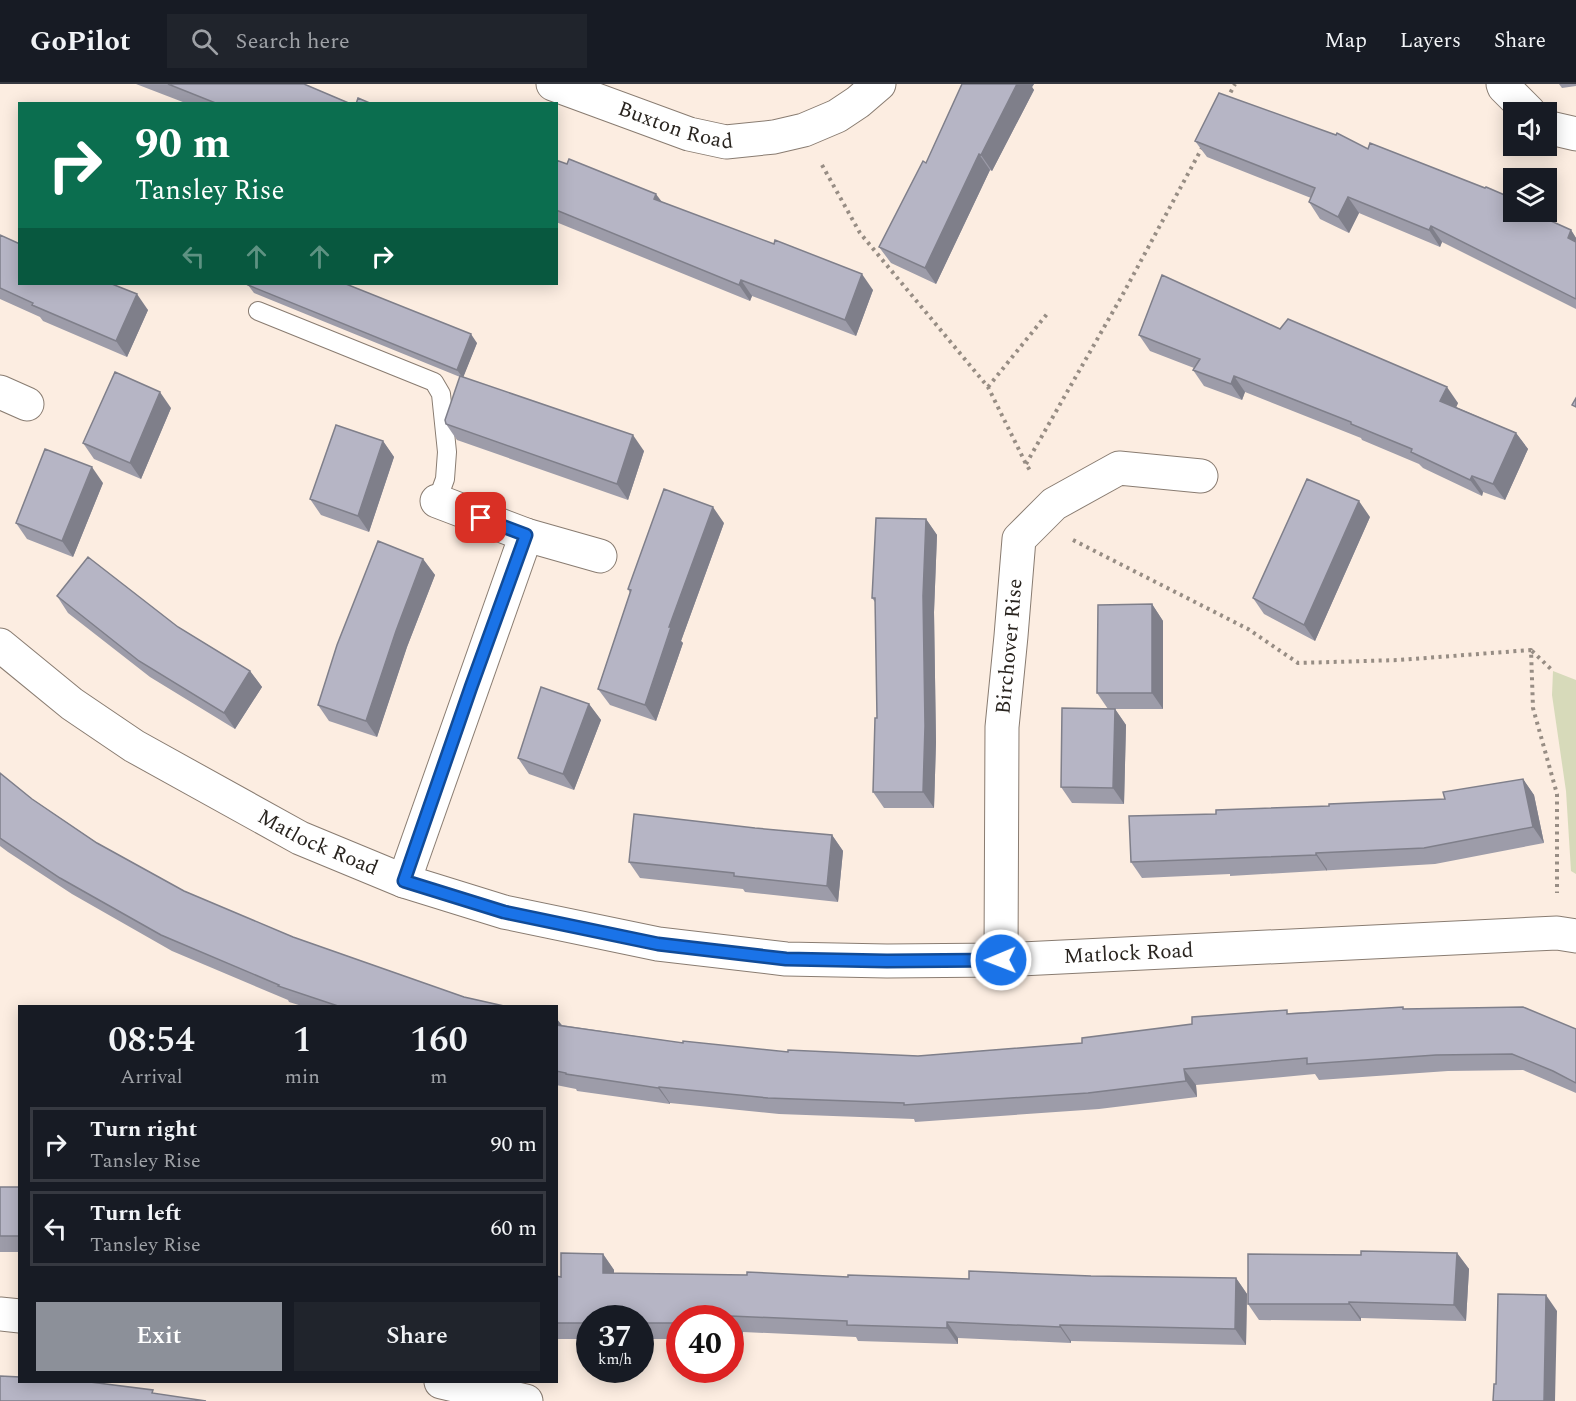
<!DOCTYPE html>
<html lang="en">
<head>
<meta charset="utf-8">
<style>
	:root { --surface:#171b24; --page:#20242c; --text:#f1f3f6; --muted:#9ea1a6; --line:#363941; --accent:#8c9099 }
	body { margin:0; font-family:Spectral,serif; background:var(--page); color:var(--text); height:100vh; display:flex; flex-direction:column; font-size:22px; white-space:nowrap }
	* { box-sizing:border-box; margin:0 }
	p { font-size:20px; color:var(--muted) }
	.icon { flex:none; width:33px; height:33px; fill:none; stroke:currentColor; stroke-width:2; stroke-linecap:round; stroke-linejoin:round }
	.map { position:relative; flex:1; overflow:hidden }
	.details { position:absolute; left:18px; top:921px; width:540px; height:378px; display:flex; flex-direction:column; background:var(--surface); border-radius:0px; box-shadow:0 3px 15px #0003 }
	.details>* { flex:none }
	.hud { position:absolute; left:18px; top:18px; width:540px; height:183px; border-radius:0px; box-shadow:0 3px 15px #0003; background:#0b6e4f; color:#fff; overflow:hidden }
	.fabs { position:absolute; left:1503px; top:18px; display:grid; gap:12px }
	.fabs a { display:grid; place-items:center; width:54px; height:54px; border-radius:0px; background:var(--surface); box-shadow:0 3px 15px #0003; font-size:30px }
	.speed { position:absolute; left:576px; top:1221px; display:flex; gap:12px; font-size:30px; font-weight:700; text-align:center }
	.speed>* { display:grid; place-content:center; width:78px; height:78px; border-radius:50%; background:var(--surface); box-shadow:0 3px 15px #0003; line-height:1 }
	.speed small { font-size:15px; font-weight:400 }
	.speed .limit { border:9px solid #d22; background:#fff; color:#111 }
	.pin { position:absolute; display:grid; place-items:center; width:51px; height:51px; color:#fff; margin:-26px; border-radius:12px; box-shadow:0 3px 9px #0006 }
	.me { position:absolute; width:66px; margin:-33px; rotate:269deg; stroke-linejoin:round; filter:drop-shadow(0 0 4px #0008) }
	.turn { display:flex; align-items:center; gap:21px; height:126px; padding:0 18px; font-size:27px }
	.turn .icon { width:78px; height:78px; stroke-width:2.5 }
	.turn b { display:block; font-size:42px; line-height:51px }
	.lanes { display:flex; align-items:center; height:57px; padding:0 18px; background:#0003; justify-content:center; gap:30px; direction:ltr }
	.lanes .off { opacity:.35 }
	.eta { display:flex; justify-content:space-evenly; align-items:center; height:102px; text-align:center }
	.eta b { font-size:36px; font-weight:600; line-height:42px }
	.action { display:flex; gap:12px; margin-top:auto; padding:12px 18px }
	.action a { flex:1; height:69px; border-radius:0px; background:var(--accent); color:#fff; font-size:24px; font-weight:600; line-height:69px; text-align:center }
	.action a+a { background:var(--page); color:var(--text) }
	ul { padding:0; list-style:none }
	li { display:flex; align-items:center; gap:18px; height:75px; margin:0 12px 9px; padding:0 6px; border:3px solid var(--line); border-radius:0px }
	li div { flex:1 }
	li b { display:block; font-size:22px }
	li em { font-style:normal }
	header { display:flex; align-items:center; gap:36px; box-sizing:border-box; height:84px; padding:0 30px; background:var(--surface); border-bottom:2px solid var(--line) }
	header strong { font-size:28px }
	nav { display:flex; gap:33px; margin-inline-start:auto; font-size:21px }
	.search { width:420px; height:54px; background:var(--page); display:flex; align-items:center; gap:15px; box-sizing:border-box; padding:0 21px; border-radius:0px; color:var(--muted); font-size:22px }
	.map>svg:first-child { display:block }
	.green { fill:#d7daba }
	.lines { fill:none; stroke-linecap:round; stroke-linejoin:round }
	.service-casing { stroke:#897c71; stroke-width:20 }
	.minor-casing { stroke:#897c71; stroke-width:35 }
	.tertiary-casing { stroke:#897c71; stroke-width:35 }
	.path { stroke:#978d84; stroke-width:4; stroke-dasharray:3 4.5; stroke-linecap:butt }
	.service { stroke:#fff; stroke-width:18 }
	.minor { stroke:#fff; stroke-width:33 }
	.tertiary { stroke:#fff; stroke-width:33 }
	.wall { fill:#9d9ca9 }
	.shaded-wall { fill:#7f7f8a }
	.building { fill:#b6b5c5; stroke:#7f7f8a; stroke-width:1.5 }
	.route-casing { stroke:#114b97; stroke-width:15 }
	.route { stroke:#1a73e8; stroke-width:10 }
	.labels { text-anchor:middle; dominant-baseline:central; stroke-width:4.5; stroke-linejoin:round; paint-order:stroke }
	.street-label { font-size:21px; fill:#29241f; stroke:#fcede1 }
</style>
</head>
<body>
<header>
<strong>GoPilot</strong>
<div class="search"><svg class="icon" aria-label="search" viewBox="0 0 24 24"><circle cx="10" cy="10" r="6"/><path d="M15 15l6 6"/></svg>Search here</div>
<nav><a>Map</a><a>Layers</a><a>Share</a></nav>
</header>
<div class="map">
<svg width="1576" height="1317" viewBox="0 0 1576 1317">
	<rect width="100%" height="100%" fill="#fcede1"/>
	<path class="green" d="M1553 587 1576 596V790L1571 787 1566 707 1552 611Z"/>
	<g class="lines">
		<g class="service-casing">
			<path id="service" d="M258 227 434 298 441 310 447 368 445 395 437 417"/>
		</g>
		<g class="minor-casing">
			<g id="minor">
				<path id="s1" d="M553 0 689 50 726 58 774 53 804 46 837 32 858 18 879 0"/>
				<path d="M1503 0 1504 3 1529 28"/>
				<path d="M1546 43 1576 50"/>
				<path d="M0 308 27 320"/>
				<path d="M437 417 526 451 600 472"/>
				<path d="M404 797 526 451"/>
				<path id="s2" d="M1001 876 1002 643 1011 552 1019 455 1054 420 1119 384 1201 392"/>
				<path d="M0 1230 20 1232"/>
				<path d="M441 1298 526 1317"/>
			</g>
		</g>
		<g class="tertiary-casing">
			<g id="tertiary">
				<path id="s3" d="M0 561 72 620 134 662 300 754 404 797 504 828 658 860 786 875 887 877 1001 876 1557 849 1576 852"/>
			</g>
		</g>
		<path class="path" d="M1227 15 1235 0
			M822 81 860 149 988 303 1026 380 1031 388
			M988 303 1047 230
			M1026 380 1123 210 1203 62
			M1073 456 1248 545 1298 579 1399 576 1531 566 1533 624 1557 710V809
			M1532 567 1553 587"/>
		<use href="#service" class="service"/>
		<use href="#minor" class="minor"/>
		<use href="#tertiary" class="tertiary"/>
	</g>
	<path class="wall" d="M136 0H304L351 20H188Z
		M962 0H1034L1032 3 1034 6 992 87 990 86 936 200 891 179 879 163 926 79Z
		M1559 0H1576V2L1562 4Z
		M1195 57 1368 65 1514 128 1571 146 1576 154V225L1442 158 1440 163 1359 129 1349 149 1320 135 1309 118 1311 114 1207 73Z
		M556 76 662 118 873 206 856 252 752 212 750 217 556 138Z
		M0 151 148 226 127 273 43 237 40 233 0 215Z
		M248 201 477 259 463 293 644 367 628 416 457 356 446 340 460 293 254 209Z
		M1280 245 1458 319 1456 323 1516 349 1528 365 1505 416 1483 408 1482 412 1423 384 1419 380 1362 356 1361 354 1245 308 1242 316 1204 302 1193 286 1194 284 1150 267 1139 251Z
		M171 324 141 395 94 375 83 359Z
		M383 357 394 373 369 448 321 431 310 415Z
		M103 399 73 473 27 455 16 439Z
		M1370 433 1315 557 1264 530 1253 514Z
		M926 435 937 451 934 528 936 658 934 724H884L873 708 877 634 875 518 872 514Z
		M724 439 681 557 683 559 656 637 610 621 598 605 630 509 628 505Z
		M423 475 435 491 407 563 377 653 329 637 318 621Z
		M57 512 178 543 250 587 262 603 235 645 150 593 68 529Z
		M1152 520 1163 537V625H1115L1126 641 1124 720 1072 719 1061 703 1108 625 1097 609Z
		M589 620 601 636 574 706 529 690 518 674Z
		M0 689 32 715 97 759 184 807 293 853 464 913 504 922H302L289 918 288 916 172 867 72 810 8 768 0 762Z
		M1523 695 1534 711 1544 759 1435 780 1230 792V790L1142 794 1131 778 1216 730 1445 715Z
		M755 744 832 751 843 767 838 818 745 808 743 805 640 794 629 778Z
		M1403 923 1404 925 1576 945V1009L1523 986 1448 987 1319 996 1315 990 1196 1001 1197 1013 1099 1025 915 1038 914 1035 779 1030 670 1019V1020L577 1007 576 1005 556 1001V935L562 941 683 959 788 968 918 972 1082 959 1289 929Z
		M0 1103H20V1168H0Z
		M1457 1169 1469 1185 1466 1237 1361 1234V1237L1259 1236 1248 1220 1361 1171Z
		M603 1170 614 1186V1189L969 1195 1091 1192 1236 1194 1247 1210 1246 1261 1071 1257V1259L958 1254V1260L858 1257 856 1253 743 1248V1256H730V1234H680V1255H640V1234H590V1255H556V1192L561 1193Z"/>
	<path class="shaded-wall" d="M1017 0H1034L1032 3 1034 6 992 87 981 71Z
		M979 70 990 86 936 200 925 184Z
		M656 110 668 126 654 115Z
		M1348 113 1359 129 1349 149 1338 133Z
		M1431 142 1442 158 1440 163 1429 146Z
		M1571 146 1576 154V166L1568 154Z
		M862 190 873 206 856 252 845 236Z
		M741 196 752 212 750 217 739 201Z
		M137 210 148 226 127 273 116 257Z
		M471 250 477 259 463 294 457 286Z
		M1234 292 1245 308 1242 316 1231 300Z
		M1447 303 1458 319 1452 333 1440 317Z
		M160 308 171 324 141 395 130 379Z
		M1516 349 1528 365 1505 416 1493 400Z
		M633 351 644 367 628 416 617 400Z
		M383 357 394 373 369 448 358 432Z
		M92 383 103 399 73 473 62 457Z
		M1472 392 1483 408 1482 412 1470 396Z
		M1359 417 1370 433 1315 557 1304 541Z
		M713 423 724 439 681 557 683 559 656 637 645 621 669 543Z
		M926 435 937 451 934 528 936 658 934 724 923 708V512Z
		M423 475 435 491 407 563 377 653 366 637 396 547Z
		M1152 520 1163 537V625L1152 609Z
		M250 587 262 603 235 645 224 629Z
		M589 620 601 636 574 706 563 690Z
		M1115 625 1126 641 1124 720 1113 704Z
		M1523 695 1534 711 1544 759 1533 743Z
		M832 751 843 767 838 818 827 802Z
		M1316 769 1327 785V787L1316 771Z
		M557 935 569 951 556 941Z
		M1184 985 1196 1001 1197 1013 1186 997Z
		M659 1003 670 1019V1020L658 1004Z
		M1457 1169 1469 1185 1466 1237 1454 1221Z
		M603 1170 614 1186V1205L603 1189Z
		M1236 1194 1247 1210 1246 1261 1235 1245Z
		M1546 1211 1557 1227 1555 1317H1544Z
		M1349 1218 1361 1234V1237L1349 1220Z
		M731 1232 743 1248V1256L731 1239Z
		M947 1238 958 1254V1260L947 1244Z
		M1060 1241 1071 1257V1259L1060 1243Z"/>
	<path class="building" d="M168 0H304L351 20H218Z
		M962 0H1017L981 71 979 70 925 184 879 163 923 77 926 79Z
		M1219 9 1336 51 1337 49 1368 65 1370 59 1485 104 1486 103 1514 115V128H1531L1571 146 1568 154 1576 158V215L1431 142 1429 146 1348 113 1338 133 1309 118 1315 104 1195 57Z
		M358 14 372 20H356Z
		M569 75 656 110 654 115 774 160 775 156 862 190 845 236 741 196 739 201 556 126V76L567 80Z
		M0 151 20 160V200H112L137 210 116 257 32 221 33 219 0 204Z
		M1162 191 1280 245 1288 235 1447 303 1440 317 1516 349 1493 400 1472 392 1470 396 1411 368 1412 365 1351 340V338L1234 292 1231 300 1193 286 1200 275 1139 251Z
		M249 200H346L471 250 457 286 248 201Z
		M115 288 160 308 130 379 83 359Z
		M460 292 633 351 617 400 446 340 445 336Z
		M1576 314V323L1572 321Z
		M336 341 383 357 358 432 310 415Z
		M45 365 92 383 62 457 16 439Z
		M1307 395 1359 417 1304 541 1253 514Z
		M664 405 713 423 669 543H671L645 621 598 605 631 506 628 505Z
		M876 434 926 435 923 512 925 642 923 708H873L875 634H877L875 514H872Z
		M378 457 423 475 396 547 366 637 318 621 337 561Z
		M88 473 178 543 250 587 224 629 139 577 57 512Z
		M1152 520V609H1097L1098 521Z
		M541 603 589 620 563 690 518 674Z
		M1062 624 1115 625 1113 704 1061 703Z
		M0 689 32 715 97 759 184 807 293 853 464 913 504 922H338L278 902 279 901 161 851 60 794 0 754Z
		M1523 695 1533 743 1424 764 1316 769V771L1131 778 1129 732 1216 730V726L1329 722V720L1445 715 1443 708Z
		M634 730 755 744 832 751 827 802 734 792V789L629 778Z
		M1403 923V925L1523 923 1576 945V999L1553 987 1512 970 1436 971 1307 980V974L1184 985 1186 997 1088 1009 904 1021V1019L768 1014 659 1003 658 1004 566 990V989L556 987V941L683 959V957L788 968V966L918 972 1082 959V954L1192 940V933L1287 926V930Z
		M0 1103H20V1152H0Z
		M1361 1167 1457 1169 1454 1221 1349 1218V1220H1248V1170L1361 1171Z
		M561 1169 603 1170V1189L747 1191V1188L848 1193V1191L969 1195V1187L1091 1192 1236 1194 1235 1245 1060 1241V1243L947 1238V1244L847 1241V1237L731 1232V1239H730V1234H680V1239H640V1234H590V1239H556V1192L561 1193Z
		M1498 1210 1546 1211 1544 1317H1493L1494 1300H1496Z
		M0 1292 20 1293V1298H90L153 1306 152 1309 206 1317H0Z"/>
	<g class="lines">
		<g class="route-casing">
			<path id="route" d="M481 434 526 451 471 603 404 797 504 828 658 860 786 875 887 877 1001 876"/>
		</g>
		<use href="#route" class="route"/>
	</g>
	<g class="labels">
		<g class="street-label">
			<text stroke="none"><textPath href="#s1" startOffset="130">Buxton Road</textPath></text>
			<text stroke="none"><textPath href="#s2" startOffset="314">Birchover Rise</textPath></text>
			<text stroke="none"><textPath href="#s3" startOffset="376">Matlock Road</textPath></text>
			<text stroke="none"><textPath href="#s3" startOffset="1204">Matlock Road</textPath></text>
		</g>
	</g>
</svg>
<div class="fabs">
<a><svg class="icon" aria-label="sound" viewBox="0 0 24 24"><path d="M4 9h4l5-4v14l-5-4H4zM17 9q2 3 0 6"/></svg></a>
<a><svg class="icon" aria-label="layers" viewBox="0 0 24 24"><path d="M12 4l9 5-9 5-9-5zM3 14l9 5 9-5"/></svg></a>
</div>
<div class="speed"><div>37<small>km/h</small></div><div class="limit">40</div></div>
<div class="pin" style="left:481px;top:434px;background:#d93025"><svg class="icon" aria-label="arrive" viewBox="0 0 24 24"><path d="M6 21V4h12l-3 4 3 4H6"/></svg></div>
<svg class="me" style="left:1001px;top:876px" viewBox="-20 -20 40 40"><circle r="17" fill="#1a73e8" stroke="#fff" stroke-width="3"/><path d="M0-11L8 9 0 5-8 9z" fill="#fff"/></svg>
<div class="hud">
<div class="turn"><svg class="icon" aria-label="right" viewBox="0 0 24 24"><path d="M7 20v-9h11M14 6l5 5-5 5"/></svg><div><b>90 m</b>Tansley Rise</div></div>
<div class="lanes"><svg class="icon off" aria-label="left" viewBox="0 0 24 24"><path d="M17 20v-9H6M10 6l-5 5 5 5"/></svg><svg class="icon off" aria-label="ahead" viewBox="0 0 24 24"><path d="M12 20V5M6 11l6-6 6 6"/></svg><svg class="icon off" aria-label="ahead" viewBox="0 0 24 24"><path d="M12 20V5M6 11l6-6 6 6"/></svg><svg class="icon" aria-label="right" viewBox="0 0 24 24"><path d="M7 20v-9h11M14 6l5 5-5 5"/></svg></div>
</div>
<section class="details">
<div class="eta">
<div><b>08:54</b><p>Arrival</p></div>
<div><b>1</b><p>min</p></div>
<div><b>160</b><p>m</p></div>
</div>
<ul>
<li><svg class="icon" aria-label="right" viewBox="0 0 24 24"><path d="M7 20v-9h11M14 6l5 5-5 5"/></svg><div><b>Turn right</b><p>Tansley Rise</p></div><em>90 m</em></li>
<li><svg class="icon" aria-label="left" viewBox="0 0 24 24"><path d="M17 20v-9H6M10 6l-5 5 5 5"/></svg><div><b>Turn left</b><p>Tansley Rise</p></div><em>60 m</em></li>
</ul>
<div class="action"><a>Exit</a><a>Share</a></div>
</section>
</div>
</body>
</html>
